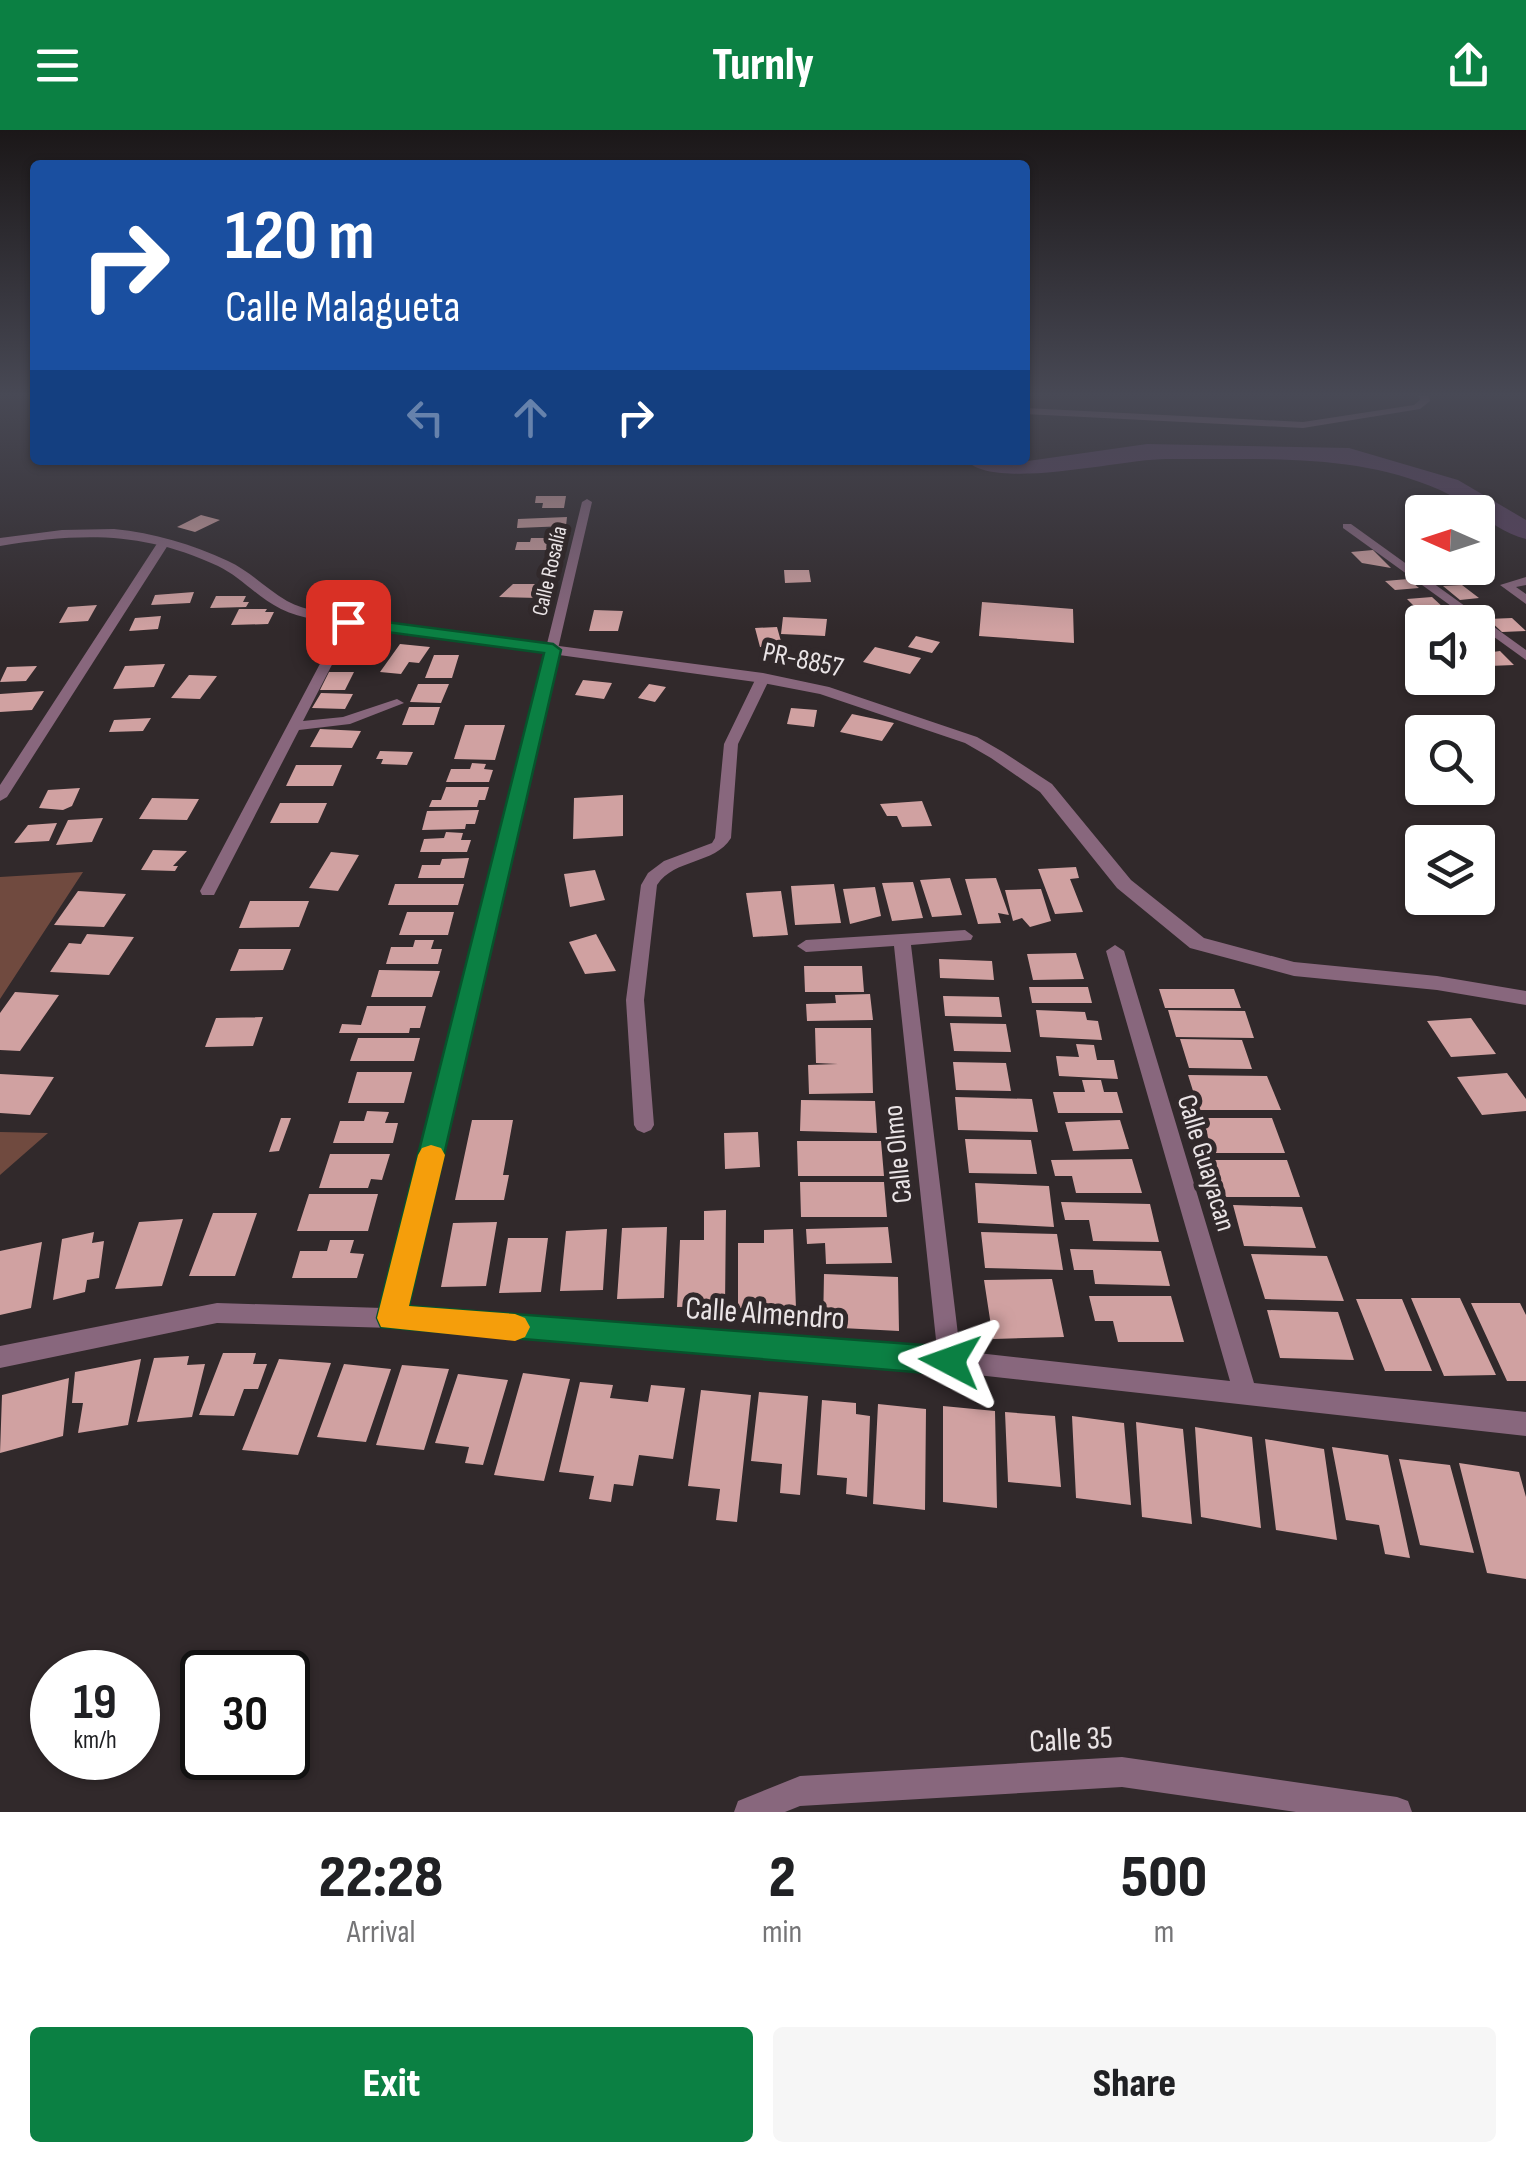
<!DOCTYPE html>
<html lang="en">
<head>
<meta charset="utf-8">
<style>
	:root { --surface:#fff; --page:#f6f6f6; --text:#202124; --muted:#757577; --accent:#0b8043 }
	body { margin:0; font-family:"Sofia Sans Condensed",sans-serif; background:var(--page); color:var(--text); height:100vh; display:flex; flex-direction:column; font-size:38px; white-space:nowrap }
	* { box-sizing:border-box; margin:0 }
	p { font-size:32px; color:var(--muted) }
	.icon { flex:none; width:55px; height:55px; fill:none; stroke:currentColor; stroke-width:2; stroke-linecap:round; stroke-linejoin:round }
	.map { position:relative; height:1682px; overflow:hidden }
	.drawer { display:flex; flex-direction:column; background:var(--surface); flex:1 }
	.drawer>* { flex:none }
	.hud { position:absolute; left:30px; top:30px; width:1000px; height:305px; border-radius:10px; box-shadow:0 2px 8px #0004; background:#1a4fa0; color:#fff; overflow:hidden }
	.needle { width:65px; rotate:273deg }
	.fabs { position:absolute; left:1405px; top:365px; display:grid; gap:20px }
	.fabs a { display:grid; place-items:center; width:90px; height:90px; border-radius:10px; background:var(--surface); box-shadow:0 2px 8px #0004; font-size:50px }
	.speed { position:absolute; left:30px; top:1520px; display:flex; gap:20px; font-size:50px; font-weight:700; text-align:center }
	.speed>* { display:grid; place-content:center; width:130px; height:130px; border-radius:50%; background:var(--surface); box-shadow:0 2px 8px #0004; line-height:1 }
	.speed small { font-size:25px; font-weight:400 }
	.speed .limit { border:5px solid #111; border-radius:15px; background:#fff; color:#111 }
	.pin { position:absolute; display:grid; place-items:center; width:85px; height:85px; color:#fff; margin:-42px; border-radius:20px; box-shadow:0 5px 15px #0006 }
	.me { position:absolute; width:110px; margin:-55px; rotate:274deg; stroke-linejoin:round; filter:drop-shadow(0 0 8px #0008) }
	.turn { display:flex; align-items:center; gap:35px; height:210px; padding:0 30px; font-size:45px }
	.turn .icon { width:130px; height:130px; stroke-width:2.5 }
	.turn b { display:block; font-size:70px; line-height:85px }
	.lanes { display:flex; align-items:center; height:95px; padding:0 30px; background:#0003; justify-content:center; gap:50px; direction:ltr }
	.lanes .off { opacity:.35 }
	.eta { display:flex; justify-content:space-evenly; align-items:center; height:170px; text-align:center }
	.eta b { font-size:60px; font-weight:800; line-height:70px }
	.button { display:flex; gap:20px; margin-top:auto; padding:20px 30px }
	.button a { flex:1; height:115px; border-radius:10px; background:var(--accent); color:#fff; font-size:40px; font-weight:800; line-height:115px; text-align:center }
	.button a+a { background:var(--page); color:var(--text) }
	header { display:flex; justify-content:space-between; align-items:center; height:130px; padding:0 30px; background:var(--accent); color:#fff; font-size:45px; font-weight:800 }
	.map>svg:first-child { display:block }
	.forest { fill:#704a3f }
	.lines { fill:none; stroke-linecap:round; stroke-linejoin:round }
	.river { fill:#59415e; fill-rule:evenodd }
	.building { fill:#d0a1a1 }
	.minor { fill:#88677d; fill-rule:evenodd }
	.tertiary { fill:#88677d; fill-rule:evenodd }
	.route { fill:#0b8043; stroke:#07532c; stroke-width:2.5 }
	.slow { fill:#f59e0b }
	.labels { text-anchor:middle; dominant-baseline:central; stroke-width:10; stroke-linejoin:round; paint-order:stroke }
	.far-street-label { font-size:22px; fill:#eae4e6; stroke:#31292b }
	.street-label { font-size:28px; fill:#eae4e6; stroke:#31292b }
	.near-street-label { font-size:32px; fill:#eae4e6; stroke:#31292b }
</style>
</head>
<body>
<header><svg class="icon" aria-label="menu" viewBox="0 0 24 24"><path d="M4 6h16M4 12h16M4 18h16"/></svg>Turnly<svg class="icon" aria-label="share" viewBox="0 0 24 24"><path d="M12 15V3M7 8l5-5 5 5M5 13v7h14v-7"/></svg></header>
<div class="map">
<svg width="1526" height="1682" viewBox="0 0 1526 1682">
	<rect width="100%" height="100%" fill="#31292b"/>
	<path class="forest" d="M83 742 0 869V747Z
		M0 1002 48 1003 0 1045Z"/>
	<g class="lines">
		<path class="river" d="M1147 314 1349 318 1458 350 1526 390V409C1494 401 1470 374 1440 360 1355 322 1259 330 1168 329 1125 328 994 362 966 330L1028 331Z"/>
	</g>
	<path class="building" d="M536 366H566L564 378H542L543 373H535Z
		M201 385 220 390 195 402 177 397Z
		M567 387 566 396 517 398 518 389Z
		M531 408H554L559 420H515L517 412H530Z
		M1373 420 1391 438 1362 433 1351 422Z
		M784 440H809L811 452 785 453Z
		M1408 449 1419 458 1395 460 1385 451Z
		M513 454H535L533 462 541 463 539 468 499 467Z
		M1462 455 1479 468 1460 470 1443 456Z
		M194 462 190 473 151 475 155 465Z
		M216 466H246L243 472H249L246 477 210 478Z
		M1432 467 1445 479 1419 481 1407 469Z
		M982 472 1073 479 1074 513 979 506Z
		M97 475 88 491 59 493 68 477Z
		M239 479H267L265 482H274L268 494 231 495Z
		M594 480 623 481 618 501H589Z
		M161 486 158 499 129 501 135 488Z
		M783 487 827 489 825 506 781 504Z
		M1512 488 1526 501 1502 502 1488 489Z
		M777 497 782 515 760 517 755 498Z
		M916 506 940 512 932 523 908 517Z
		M356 512 380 514 365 532 340 529Z
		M400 514 430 517 419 533 409 532 401 544 380 542Z
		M875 517 921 528 910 544 863 532Z
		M1500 521 1514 535 1489 536 1478 524Z
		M434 525H459L452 548H425Z
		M165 534 154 557 113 559 125 536Z
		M37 536 26 551 0 552 7 537Z
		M329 542H354L345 560H320Z
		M189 545 217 546 200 569 171 568Z
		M583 550 612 553 604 569 575 565Z
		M418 554H449L441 573 410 572Z
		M649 554 666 557 655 572 638 568Z
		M44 561 32 580 0 582V564Z
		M321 563 353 564 345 579 312 578Z
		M409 577H440L434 595H402Z
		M791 578 817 580 814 597 787 594Z
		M852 584 894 593 882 611 840 602Z
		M151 588 143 601 109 602 114 590Z
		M465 595H505L495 630 454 629Z
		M320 599 361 601 352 618 310 617Z
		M380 621 413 622 407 635 381 634 383 629H376Z
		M472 633 486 634 484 639 493 640 489 652H446L451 639H470Z
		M296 635H342L333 656H286Z
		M446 657H489L485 670H479L477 677H429L432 670H441Z
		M80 658 72 676 63 680 39 678 48 660Z
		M623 665V706L573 709 574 668Z
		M152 668 199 669 187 690 139 689Z
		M922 671 932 696 902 697 897 686H887L880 674Z
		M280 673H327L318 693H270Z
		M479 680 475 694H466L465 699 422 700 427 681Z
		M103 688 92 712 56 715 68 690Z
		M57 693 49 711 14 713 28 695Z
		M446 702 463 703 461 710H471L467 722H420L424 709 444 708Z
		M153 720 187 721 173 736H178L175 741 141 740Z
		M331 722 359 725 338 761 309 758Z
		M469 728 464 748H418L422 735H440L442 729Z
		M1076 737 1079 748 1070 749 1083 782 1055 784 1038 739Z
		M595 740 605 770 570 777 564 744Z
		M950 748 962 785 932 787 920 750Z
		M996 748 1009 785 998 783 1001 793 978 794 965 749Z
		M913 752 923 788 892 791 882 753Z
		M395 754H464L458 775H388Z
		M834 754 841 793 795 795 791 756Z
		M875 757 881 786 850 794 843 759Z
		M1041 759 1051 791 1030 797 1022 788 1013 791 1005 760Z
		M78 761 126 764 104 797 54 795Z
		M781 761 788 805 753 807 746 763Z
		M250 771H309L299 797 239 798Z
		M407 782H454L448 805H399Z
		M87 804 134 807 109 845 50 842 69 813 81 814Z
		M596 804 616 841 585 844 569 812Z
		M415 810H434L431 819H442L438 834H386L391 817H413Z
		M239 819H291L283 840 230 841Z
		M1076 823 1084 849 1033 850 1027 824Z
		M939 829 992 831 994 850 940 848Z
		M804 836H862L864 862H805Z
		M379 840 440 841 432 867H371Z
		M1029 857H1088L1092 873H1032Z
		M1159 859H1234L1241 878H1165Z
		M15 862 59 865 20 921 0 920V883Z
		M870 864 873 890 807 891 806 874 836 873 835 865Z
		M943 866 999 867 1002 887 945 886Z
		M367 876H426L420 898H410L409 903H339L342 894 361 895Z
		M1036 880 1085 882 1087 890 1098 891 1102 910 1040 907Z
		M1168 880 1245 881 1254 908 1176 907Z
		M263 887 253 916 205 917 216 888Z
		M1471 888 1496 924 1451 927 1427 891Z
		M950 893 1006 894 1011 922 954 921Z
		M815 898H871L873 963 809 964 808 935 838 934 816 933Z
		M358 908H420L414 931H350Z
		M1180 909 1242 910 1252 939 1189 938Z
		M1076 914 1094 915 1097 930H1114L1118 949 1059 946 1056 926 1079 927Z
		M953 932 1006 933 1011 961 956 960Z
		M357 942H412L404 973H348Z
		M1507 943 1526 969V981L1482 985 1457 947Z
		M0 944 54 947 30 985 0 983Z
		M1188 945 1267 946 1281 980H1199Z
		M1082 950H1101L1104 962H1117L1123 983H1058L1053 962H1085Z
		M955 967 1032 969 1038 1002 958 1000Z
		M801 970 875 971 877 1003 800 1001Z
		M367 981 389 982 385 993H398L393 1013H333L340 991H364Z
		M281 988H291L279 1021 269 1022Z
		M1202 988H1272L1285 1023H1213Z
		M472 990H513L503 1045H509L504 1070H455Z
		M1120 990 1129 1019 1073 1021 1065 992Z
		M758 1002 760 1037 725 1039 724 1003Z
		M965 1009 1031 1010 1037 1044 969 1043Z
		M797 1011H881L884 1046H798Z
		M330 1024H390L382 1050 371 1049 368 1058H319Z
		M1132 1029 1142 1063H1076L1072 1046H1055L1051 1030Z
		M1214 1030H1287L1300 1067H1226Z
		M800 1052H884L887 1087H801Z
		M975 1053 1049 1056 1054 1097 978 1093Z
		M309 1064H378L368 1101H297Z
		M1061 1072 1150 1074 1159 1112 1093 1111 1089 1090H1065Z
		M1233 1075 1302 1077 1316 1118 1244 1116Z
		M726 1080 725 1176 677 1177 680 1110H704V1081Z
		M213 1083H257L235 1146H189Z
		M183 1089 162 1156 115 1159 139 1092Z
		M497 1092 486 1156 441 1157 453 1093Z
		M667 1097 664 1168 617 1169 622 1098Z
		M888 1097 892 1133 826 1134 825 1113 807 1114 806 1099Z
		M607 1099 603 1160 560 1161 566 1101Z
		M793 1099 796 1178H738V1113H764V1100Z
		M94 1102 92 1113 104 1111 99 1148 87 1150 85 1162 53 1170 62 1109Z
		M981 1102 1057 1104 1063 1140 985 1138Z
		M508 1108H548L541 1162 499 1163Z
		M330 1110H354L350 1123 364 1124 357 1148H292L300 1121H327Z
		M42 1112 31 1178 0 1185V1121Z
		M1070 1119 1161 1121 1170 1156 1095 1154 1093 1140H1074Z
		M1251 1124 1327 1126 1344 1171 1265 1169Z
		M824 1144 898 1147 899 1201 823 1197Z
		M1052 1149 1064 1207 993 1209 984 1150Z
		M1089 1166H1171L1184 1212H1118L1113 1191H1095Z
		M1411 1168H1460L1496 1245 1444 1246Z
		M1356 1169H1402L1432 1241H1385Z
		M1471 1173H1520L1526 1185V1251H1507Z
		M1267 1180 1338 1182 1354 1230 1280 1228Z
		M223 1223H256L253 1234H267L258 1259H244L234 1286 199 1285Z
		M189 1226 187 1235 205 1234 192 1287 137 1292 154 1228Z
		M141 1229 128 1295 78 1303 83 1273H72L75 1242Z
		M279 1229 331 1233 298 1325 242 1320Z
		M344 1234 391 1239 366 1312 317 1307Z
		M402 1235 449 1239 424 1320 376 1315Z
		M523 1243 570 1249 544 1351 494 1345Z
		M458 1244 508 1250 483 1335 465 1333 469 1317 435 1313Z
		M69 1248 63 1306 0 1323 2 1265Z
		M580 1252 613 1255 610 1268 648 1272 651 1255 685 1258 673 1329 639 1325 633 1356 614 1354 611 1372 589 1369 594 1346 559 1342Z
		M701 1260 751 1265 737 1392 716 1390 720 1359 688 1356Z
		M759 1262 808 1266 800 1365 780 1363 782 1334 751 1331Z
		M822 1270 856 1273V1284L870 1286 867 1367 846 1364 847 1348 817 1345Z
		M878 1274 926 1279 925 1380 873 1374Z
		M943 1276 995 1281 997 1378 943 1372Z
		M1005 1282 1055 1286 1061 1357 1008 1352Z
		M1072 1286 1124 1293 1131 1375 1076 1368Z
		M1136 1292 1183 1299 1192 1394 1142 1387Z
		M1195 1297 1252 1307 1261 1398 1201 1387Z
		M1265 1309 1324 1319 1337 1410 1276 1400Z
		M1332 1317 1388 1325 1410 1428 1385 1424 1379 1395 1346 1390Z
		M1399 1329 1450 1335 1474 1423 1420 1415Z
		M1459 1333 1519 1342 1526 1367V1449L1487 1443Z"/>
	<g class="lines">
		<path class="minor" d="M1418 264H1428L1430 271 1420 279 1303 298 1025 284V278L1303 292 1414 275 1420 270Z
			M587 369 592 372 405 1179 937 1219 894 816 806 822 797 816 806 810 965 800 973 806 971 810 911 815 960 1221 1230 1251 1106 821 1115 815 1124 821 1254 1253 1526 1282V1306L950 1242 392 1198 217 1193 0 1238V1216L217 1173 383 1178 582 372Z
			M1343 394H1351L1526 520V530L1343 398Z
			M164 409 170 412 7 667 0 671V655L158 412Z
			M1526 447V455L1516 457 1526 464V474L1500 455Z
			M348 488 354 492 303 591 343 587 397 569 404 573 350 594 299 600 216 761 214 765H202L200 761 342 492Z
			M763 544 770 548 738 614 731 708C714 735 675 728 657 755L644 870 654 995 651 1000 644 1003 637 1000 634 995 626 870 641 755 648 743 664 731 712 713 715 708 724 614 756 548Z
			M1122 1627 1397 1667 1408 1671 1412 1682H1296L1122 1657 800 1676 785 1682H734L738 1671 800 1646Z"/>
		<path class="tertiary" d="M114 399C154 403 192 414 228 431 250 441 266 459 287 471 306 481 328 483 348 488L763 543 829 557 977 607 1003 622 1052 654 1131 750 1204 808 1294 832 1437 846 1526 861V875L1437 860 1294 846 1190 818 1117 758 1040 662 991 628 965 613 820 564 763 553 348 496C326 491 302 489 281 479 258 468 241 447 218 436 142 401 81 403 0 416V408L62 400Z"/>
	</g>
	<linearGradient id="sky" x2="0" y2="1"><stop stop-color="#1b1718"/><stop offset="0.53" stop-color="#484955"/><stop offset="1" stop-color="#484955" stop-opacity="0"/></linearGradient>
	<rect width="1526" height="500" fill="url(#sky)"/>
	<path class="route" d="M348 487 553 514 561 520 409 1176 950 1217 960 1221 965 1231 960 1241 950 1245 381 1197 377 1188 544 523 342 496V489Z"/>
	<path class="slow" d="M431 1015 441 1018 445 1025 409 1176 515 1184 525 1188 530 1197 525 1207 515 1211 381 1197 377 1188 418 1025 422 1018Z"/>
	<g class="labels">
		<g class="far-street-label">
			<text transform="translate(550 441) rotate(-77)">Calle Rosalía</text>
		</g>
		<g class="street-label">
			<text transform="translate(803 530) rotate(12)">PR-8857</text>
			<text transform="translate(898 1024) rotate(-96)">Calle Olmo</text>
			<text transform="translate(1206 1033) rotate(73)">Calle Guayacan</text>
		</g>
		<g class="near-street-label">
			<text transform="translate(765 1184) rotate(4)">Calle Almendro</text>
			<text transform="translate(1071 1610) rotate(-3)">Calle 35</text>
		</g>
	</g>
</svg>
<div class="fabs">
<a><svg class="needle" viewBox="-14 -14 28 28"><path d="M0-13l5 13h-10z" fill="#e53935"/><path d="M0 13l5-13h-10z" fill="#757577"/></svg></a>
<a><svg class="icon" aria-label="sound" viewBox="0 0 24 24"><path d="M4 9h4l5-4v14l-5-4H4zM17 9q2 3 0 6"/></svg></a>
<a><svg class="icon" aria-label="search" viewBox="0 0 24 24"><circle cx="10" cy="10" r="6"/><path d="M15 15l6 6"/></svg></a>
<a><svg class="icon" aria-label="layers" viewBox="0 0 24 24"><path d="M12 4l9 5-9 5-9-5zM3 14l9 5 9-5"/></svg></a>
</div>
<div class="speed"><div>19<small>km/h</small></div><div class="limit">30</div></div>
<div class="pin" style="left:348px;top:492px;background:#d93025"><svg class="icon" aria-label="arrive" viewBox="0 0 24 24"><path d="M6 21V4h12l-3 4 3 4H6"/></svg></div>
<svg class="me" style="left:950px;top:1231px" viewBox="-20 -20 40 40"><path d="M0-17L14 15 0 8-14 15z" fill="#0b8043" stroke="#fff" stroke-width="4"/></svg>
<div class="hud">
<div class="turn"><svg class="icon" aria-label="right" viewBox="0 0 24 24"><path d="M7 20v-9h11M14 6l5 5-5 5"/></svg><div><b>120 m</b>Calle Malagueta</div></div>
<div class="lanes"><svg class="icon off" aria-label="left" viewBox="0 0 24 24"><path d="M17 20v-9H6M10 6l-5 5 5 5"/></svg><svg class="icon off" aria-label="ahead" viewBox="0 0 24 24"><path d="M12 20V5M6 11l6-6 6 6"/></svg><svg class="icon" aria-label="right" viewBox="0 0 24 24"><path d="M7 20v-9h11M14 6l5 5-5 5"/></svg></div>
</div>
</div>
<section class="drawer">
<div class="eta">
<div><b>22:28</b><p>Arrival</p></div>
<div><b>2</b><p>min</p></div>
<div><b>500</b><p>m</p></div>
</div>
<div class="button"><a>Exit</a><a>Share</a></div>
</section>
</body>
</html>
